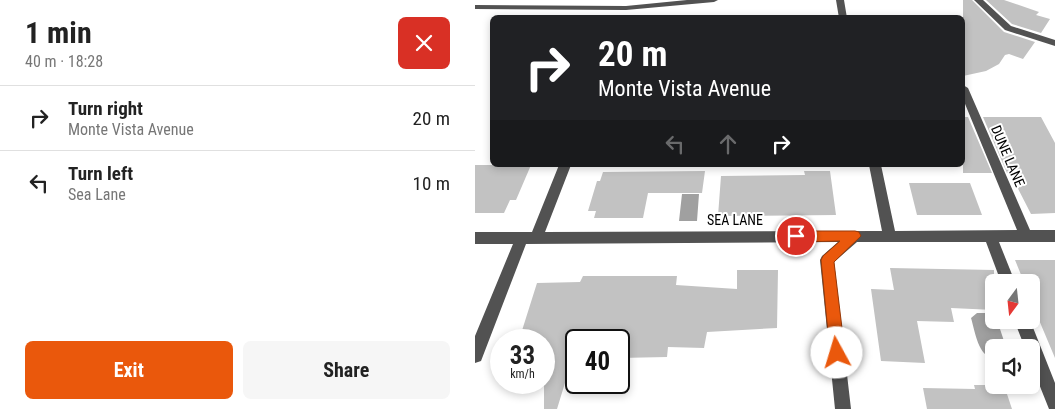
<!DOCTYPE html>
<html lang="en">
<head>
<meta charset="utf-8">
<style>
	:root { --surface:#fff; --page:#f6f6f6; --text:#222; --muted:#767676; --line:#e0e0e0; --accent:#ea580c }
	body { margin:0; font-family:"Roboto Condensed",sans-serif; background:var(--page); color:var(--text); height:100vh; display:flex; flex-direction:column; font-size:19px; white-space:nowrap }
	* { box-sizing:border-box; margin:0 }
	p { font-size:16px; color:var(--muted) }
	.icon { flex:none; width:28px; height:28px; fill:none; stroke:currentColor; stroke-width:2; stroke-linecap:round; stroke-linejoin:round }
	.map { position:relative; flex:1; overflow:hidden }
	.panel { display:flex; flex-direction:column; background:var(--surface); width:475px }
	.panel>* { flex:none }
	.hud { position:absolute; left:15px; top:15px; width:475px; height:152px; border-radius:8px; box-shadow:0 2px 8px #0003; background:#202124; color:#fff; overflow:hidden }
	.needle { width:32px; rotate:195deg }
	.buttons { position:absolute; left:510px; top:274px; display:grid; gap:10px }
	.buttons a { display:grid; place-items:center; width:55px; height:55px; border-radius:8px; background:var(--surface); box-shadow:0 2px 8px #0003; font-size:25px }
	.speed { position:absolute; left:15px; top:329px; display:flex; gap:10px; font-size:25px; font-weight:700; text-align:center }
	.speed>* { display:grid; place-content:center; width:65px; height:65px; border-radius:50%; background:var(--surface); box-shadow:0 2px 8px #0003; line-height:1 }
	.speed small { font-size:12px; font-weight:400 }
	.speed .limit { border:2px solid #111; border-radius:8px; background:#fff; color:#111 }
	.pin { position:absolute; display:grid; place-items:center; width:42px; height:42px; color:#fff; margin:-21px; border:2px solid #fff; border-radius:50%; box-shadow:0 1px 5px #0007 }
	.me { position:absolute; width:55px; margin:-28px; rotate:354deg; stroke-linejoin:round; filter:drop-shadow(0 0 4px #0008) }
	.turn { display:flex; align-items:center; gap:18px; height:105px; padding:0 25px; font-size:22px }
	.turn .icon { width:65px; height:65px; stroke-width:2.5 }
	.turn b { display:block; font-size:35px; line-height:42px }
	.lanes { display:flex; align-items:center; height:48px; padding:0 25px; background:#0003; justify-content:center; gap:25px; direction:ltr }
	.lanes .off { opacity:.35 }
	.round { display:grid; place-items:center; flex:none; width:52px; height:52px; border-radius:8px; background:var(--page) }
	.head { display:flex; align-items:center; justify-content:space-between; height:85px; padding:0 25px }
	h1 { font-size:30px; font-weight:700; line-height:38px }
	.primary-button { display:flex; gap:10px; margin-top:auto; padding:10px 25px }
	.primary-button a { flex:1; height:58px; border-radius:8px; background:var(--accent); color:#fff; font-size:20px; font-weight:700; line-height:58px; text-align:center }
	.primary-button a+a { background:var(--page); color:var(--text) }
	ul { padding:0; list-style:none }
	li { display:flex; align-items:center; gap:15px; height:65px; padding:0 25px; border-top:1px solid var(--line) }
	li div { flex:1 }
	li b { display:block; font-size:19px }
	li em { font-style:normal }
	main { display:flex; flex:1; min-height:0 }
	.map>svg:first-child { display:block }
	.water { fill:#a0a0a0 }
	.building { fill:#c2c2c2 }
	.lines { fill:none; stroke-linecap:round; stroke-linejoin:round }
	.minor { fill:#525252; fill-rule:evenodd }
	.route { fill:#ea580c; stroke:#983908 }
	.labels { text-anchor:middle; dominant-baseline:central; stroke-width:4; stroke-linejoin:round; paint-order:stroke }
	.street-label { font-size:14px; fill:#000; stroke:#fff }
</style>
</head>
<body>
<main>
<section class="panel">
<div class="head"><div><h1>1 min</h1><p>40 m · 18:28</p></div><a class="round" style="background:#d93025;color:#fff"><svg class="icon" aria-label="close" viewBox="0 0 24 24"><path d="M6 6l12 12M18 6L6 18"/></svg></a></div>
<ul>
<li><svg class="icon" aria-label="right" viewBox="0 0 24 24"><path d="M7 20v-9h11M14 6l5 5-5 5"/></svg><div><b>Turn right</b><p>Monte Vista Avenue</p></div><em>20 m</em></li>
<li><svg class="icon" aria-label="left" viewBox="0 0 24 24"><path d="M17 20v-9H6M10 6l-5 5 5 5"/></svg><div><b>Turn left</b><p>Sea Lane</p></div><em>10 m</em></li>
</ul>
<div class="primary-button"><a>Exit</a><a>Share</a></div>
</section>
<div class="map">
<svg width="580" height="409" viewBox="0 0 580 409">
	<rect width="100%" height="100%" fill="#fff"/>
	<path class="water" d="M207 194H224L222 221H204Z
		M502 313H513L519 317V320H522L531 347 519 348V358C503 357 500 331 496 318Z"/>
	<path class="building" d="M488 0H497L529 32 560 42 548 59 534 54 530 55 524 64 511 71 488 76Z
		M511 0H529L564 12 561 15 575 19 566 33 537 24Z
		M488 117H493L517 173H488Z
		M508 117H566L580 143V213L556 214 535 173H532Z
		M0 165H56L41 200H35L29 213H0Z
		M230 171 227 193H173L168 218H119L121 211H113L122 181H125L128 172Z
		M329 171H355L361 215 243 216 246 176 330 175Z
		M434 183H495L507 215H442Z
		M540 260H580V358L556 301V282H549Z
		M415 268 519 270V310L476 308 479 322 442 321 450 363 406 361 396 289 419 290Z
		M262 270H303L302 328 232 332 229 348 193 347 192 357 144 358V340H101V347L82 409H69V340H44L62 283 105 282 108 276H202L201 285 262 289Z
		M499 385H529L537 409H452L448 388 500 389Z"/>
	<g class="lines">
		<path class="minor" d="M212 0H243L239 2 151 10 0 9V5L151 6Z
			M361 0H369L372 18H364Z
			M499 0H508L536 26 580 40V46L530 30Z
			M488 85 493 88 555 230H580V242H524L540 282H526L511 242H382L359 262 376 409H360L345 260 347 256 363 242 51 244 6 361 0 363V336L38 244H0V232H57L84 165H96L70 232 407 231 394 165H406L420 231 542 230 488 99Z
			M539 320H555L580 383V409H574L556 364V348H550Z"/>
	</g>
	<path class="route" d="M321 231H380L384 232 386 236 359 262 370 353 367 358 362 360 357 358 355 353 346 260 348 256 365 241 321 242 317 240 315 236 317 233Z"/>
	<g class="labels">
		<g class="street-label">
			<text transform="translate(533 156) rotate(67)">DUNE LANE</text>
			<text x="260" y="220">SEA LANE</text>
		</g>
	</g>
</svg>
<div class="buttons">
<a><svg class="needle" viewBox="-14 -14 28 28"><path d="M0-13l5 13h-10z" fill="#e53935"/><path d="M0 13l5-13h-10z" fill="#767676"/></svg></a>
<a><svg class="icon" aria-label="sound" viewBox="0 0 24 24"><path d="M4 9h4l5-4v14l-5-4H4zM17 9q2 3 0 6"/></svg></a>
</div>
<div class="speed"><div>33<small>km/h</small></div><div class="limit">40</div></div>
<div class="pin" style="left:321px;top:236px;background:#d93025"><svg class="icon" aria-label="arrive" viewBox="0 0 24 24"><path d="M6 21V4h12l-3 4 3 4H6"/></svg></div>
<svg class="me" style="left:362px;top:353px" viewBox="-20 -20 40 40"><circle r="19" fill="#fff"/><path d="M0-13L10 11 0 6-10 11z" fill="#ea580c"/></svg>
<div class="hud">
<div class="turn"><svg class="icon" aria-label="right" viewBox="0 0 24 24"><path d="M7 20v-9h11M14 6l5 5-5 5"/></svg><div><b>20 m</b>Monte Vista Avenue</div></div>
<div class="lanes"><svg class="icon off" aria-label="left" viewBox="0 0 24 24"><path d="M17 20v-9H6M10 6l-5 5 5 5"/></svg><svg class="icon off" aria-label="ahead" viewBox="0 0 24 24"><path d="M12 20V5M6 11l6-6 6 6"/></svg><svg class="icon" aria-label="right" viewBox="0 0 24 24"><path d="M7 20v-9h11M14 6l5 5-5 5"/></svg></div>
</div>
</div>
</main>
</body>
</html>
